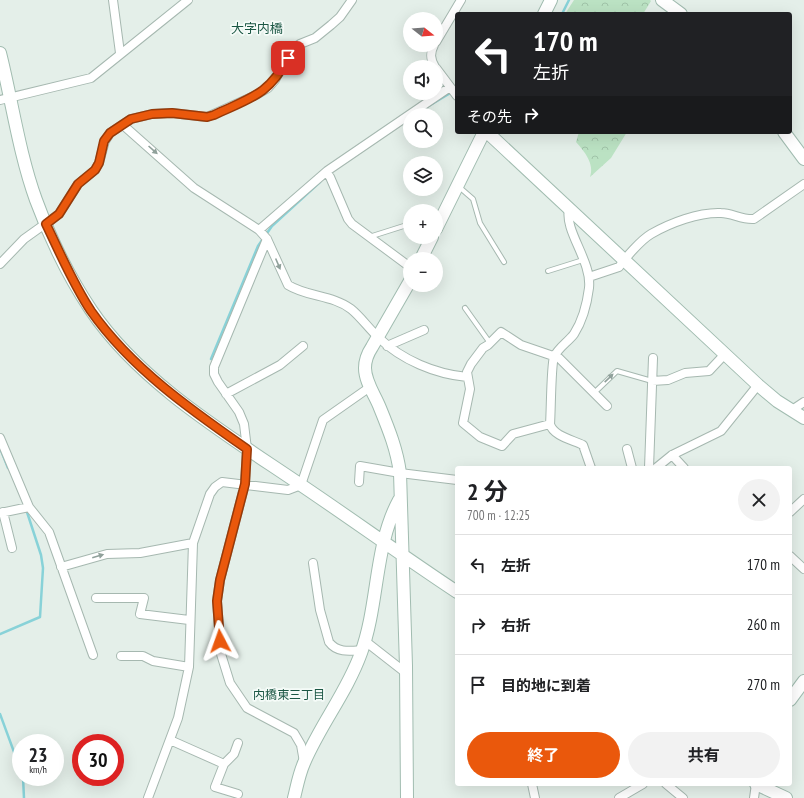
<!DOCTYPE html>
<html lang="ja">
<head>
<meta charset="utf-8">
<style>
	:root { --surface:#fff; --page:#f2f2f2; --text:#202124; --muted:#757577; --line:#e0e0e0; --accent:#ea580c }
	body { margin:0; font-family:"PT Sans Narrow","Noto Sans JP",sans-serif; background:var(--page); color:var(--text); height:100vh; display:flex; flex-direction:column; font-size:15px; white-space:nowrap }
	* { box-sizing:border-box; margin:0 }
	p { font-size:13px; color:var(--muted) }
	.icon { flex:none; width:22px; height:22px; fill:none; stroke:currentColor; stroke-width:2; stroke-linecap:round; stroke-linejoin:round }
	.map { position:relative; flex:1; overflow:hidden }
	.details { position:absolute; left:455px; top:466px; width:337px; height:320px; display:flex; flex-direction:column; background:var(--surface); border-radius:4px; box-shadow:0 4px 16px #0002 }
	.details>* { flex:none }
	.top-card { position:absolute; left:455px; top:12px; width:337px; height:122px; border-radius:4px; box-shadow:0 4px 16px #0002; background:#202124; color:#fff; overflow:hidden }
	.needle { width:26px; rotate:107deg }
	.fabs { position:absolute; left:403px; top:12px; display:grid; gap:8px }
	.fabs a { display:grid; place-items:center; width:40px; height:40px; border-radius:50%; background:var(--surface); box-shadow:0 4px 16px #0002; font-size:20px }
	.speed { position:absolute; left:12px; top:734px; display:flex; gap:8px; font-size:20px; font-weight:700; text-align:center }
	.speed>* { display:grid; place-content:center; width:52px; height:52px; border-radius:50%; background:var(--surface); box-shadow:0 4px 16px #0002; line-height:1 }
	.speed small { font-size:10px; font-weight:400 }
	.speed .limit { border:6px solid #d22; background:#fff; color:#111 }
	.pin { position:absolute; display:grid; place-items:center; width:34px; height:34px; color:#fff; margin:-17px; border-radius:8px; box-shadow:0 2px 6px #0006 }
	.me { position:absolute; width:44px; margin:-22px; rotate:356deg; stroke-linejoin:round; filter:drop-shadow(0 0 3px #0008) }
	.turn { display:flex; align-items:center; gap:14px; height:84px; padding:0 12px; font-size:18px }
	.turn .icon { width:52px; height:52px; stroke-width:2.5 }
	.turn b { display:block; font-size:28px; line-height:34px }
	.then { display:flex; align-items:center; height:38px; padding:0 12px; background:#0003; gap:8px; font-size:15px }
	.round { display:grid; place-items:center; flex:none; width:42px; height:42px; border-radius:21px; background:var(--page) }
	.headline { display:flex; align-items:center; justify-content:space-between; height:68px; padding:0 12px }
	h1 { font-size:24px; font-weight:700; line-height:30px }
	.cta { display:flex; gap:8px; margin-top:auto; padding:8px 12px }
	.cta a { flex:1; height:46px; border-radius:24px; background:var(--accent); color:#fff; font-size:16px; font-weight:700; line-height:46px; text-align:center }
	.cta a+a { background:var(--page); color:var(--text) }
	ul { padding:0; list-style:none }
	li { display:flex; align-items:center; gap:12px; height:60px; padding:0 12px; border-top:1px solid var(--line) }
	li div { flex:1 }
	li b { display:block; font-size:15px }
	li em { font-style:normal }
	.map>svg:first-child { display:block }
	.forest { fill:url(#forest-crowns) }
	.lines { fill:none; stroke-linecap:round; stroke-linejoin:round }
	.stream { stroke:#88d2d8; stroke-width:2.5 }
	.lane-casing { stroke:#a6b8b0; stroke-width:6 }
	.street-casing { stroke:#a6b8b0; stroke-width:10 }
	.secondary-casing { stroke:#a1bcb0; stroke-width:14 }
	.lane { stroke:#fff; stroke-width:4 }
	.street { stroke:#fff; stroke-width:8 }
	.secondary { stroke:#fff; stroke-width:12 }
	.oneway { fill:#90a19b }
	.route-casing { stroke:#983908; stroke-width:10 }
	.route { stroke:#ea580c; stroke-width:7 }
	.labels { text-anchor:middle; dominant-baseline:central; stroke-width:3.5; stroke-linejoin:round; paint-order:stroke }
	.neighbourhood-label { font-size:12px; fill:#1b5744; stroke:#f5fbf8 }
	.quarter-label { font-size:13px; fill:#1b5744; stroke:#f5fbf8 }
</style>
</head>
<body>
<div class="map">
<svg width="804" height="798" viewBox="0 0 804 798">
	<defs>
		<pattern id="forest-crowns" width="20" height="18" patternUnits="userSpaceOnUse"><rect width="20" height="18" fill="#bbe2c3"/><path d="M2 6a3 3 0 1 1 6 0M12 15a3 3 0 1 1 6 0" fill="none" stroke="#a0c3a8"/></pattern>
	</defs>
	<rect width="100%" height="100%" fill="#e4efe9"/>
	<path class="forest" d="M574 0H650L651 1 643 14H565Z
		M579 132H627L611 158 590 177C595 164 584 151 576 142Z"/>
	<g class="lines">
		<path class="stream" d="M562 14 569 0
			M427 107 457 89
			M211 359 258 246 272 226 320 182
			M0 448 8 468
			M0 634 40 617 43 568 41 555 26 509
			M0 714 21 771
			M23 777 24 798"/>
		<g class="lane-casing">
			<path id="lane" d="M458 186 473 199 480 223 504 262
				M369 237 410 224
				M548 271 583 260
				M465 308 490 343
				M594 393 617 371 652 381"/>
		</g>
		<g class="street-casing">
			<path id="street" d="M113 0 120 53
				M436 42 461 0
				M434 45C430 53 430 59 435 67
				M436 68 457 96
				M0 100 91 78 188 0
				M123 125 194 188 259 230 267 239 288 285C307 297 333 295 351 309 361 317 369 329 379 338 402 360 435 374 467 377
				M326 172 330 177 348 219 352 224 410 267
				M569 209C564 231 592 261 589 288 587 304 583 320 574 334 568 342 558 348 554 357 551 365 551 412 550 424 553 436 573 440 583 445L591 468
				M259 230 327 171 450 87
				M267 239 214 367V374L218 382 239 412 244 424 247 449 245 484 220 580 217 601 221 654 230 683 247 708 294 733 301 745 304 762
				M0 264 24 239 59 214 78 184 95 170 99 163 105 141 110 133 131 119 152 114 172 113 207 117 256 95 268 88 275 80 291 50 300 44 315 38 331 25 340 17 352 0
				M589 277 619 267C626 257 641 240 651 234 670 223 699 212 721 213 732 213 742 220 754 219L804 184
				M387 346 424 330
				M652 381 668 380 685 373 709 371 724 355
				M226 394 280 365 303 346
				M792 410 804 402
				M550 424 513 434 502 446 480 437 463 423 470 389 467 372 471 364 483 348 488 345 501 332 521 345 559 358 607 406
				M0 438 29 507 49 532 93 655
				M627 449 632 468
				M672 455 684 468
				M649 468 653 358
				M656 468 672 455 721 431 758 385
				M359 482 360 466 400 473 457 480
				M3 512 12 548
				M790 512 804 499
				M0 513 29 507
				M790 556 804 569
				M313 563 320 610 329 642C337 653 350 651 362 650
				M61 567 107 554 140 553 193 543
				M96 598H144L140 614 189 620
				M365 641 406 673
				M121 656H143L153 661 189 667
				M170 740 224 764 234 754 238 743
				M224 764 215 787 238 794
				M532 784 535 798
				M666 784 683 798
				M148 798 178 718 189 667 193 543 210 494 215 487 222 482 288 490 301 485 323 420 370 387
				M619 798 643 784
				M754 798 756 784"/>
		</g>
		<g class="secondary-casing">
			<path id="secondary" d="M662 0 681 14
				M544 14 551 0
				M0 53C12 101 19 153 36 200 50 238 69 277 91 310 140 383 229 436 301 485 353 520 404 557 457 592
				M487 132 758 385 777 401 804 418
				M784 132 804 159
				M436 229 484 132
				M421 259 432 237
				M790 700 804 681
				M756 784 786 798
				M294 798C297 786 299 774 304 763 320 725 347 692 361 653 379 604 374 546 399 500
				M407 798 406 666 400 473C397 450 389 430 380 408 375 395 365 382 365 368 365 360 368 353 372 347L410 281"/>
		</g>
		<use href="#lane" class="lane"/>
		<use href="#street" class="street"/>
		<use href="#secondary" class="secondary"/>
	</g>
	<defs><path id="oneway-solid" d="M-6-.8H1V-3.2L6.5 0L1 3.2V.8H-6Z"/></defs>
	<g class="oneway">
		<use href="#oneway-solid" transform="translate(153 150) rotate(42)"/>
		<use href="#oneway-solid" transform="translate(278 264) rotate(67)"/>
		<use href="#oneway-solid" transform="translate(609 378) rotate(-44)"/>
		<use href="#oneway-solid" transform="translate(98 556) rotate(-16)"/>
	</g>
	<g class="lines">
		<g class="route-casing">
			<path id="route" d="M220 641 217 601 220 580 245 484 247 449C191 410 131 368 91 311 73 284 60 253 46 224L59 214 78 184 95 170 99 163 104 141 110 133 131 119 152 114 172 113 207 117 214 115C250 98 269 95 288 58"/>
		</g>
		<use href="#route" class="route"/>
	</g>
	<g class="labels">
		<g class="neighbourhood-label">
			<text x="289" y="694">内橋東三丁目</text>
		</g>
		<g class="quarter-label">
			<text x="257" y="28">大字内橋</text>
		</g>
	</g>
</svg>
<div class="fabs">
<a><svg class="needle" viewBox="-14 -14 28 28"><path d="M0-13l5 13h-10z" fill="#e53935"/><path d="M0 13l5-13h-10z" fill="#757577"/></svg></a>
<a><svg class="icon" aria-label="sound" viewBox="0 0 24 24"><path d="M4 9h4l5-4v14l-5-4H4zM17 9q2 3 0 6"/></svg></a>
<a><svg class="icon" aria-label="search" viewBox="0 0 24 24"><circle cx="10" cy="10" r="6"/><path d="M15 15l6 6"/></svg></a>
<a><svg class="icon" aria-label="layers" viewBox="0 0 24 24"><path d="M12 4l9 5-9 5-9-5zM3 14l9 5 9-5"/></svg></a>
<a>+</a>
<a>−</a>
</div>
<div class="speed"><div>23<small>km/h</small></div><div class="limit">30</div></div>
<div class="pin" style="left:288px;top:58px;background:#d93025"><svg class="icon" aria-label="arrive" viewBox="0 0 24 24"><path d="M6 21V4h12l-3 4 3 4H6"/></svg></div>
<svg class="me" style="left:220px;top:641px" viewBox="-20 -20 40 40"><path d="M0-17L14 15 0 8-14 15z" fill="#ea580c" stroke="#fff" stroke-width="4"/></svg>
<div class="top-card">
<div class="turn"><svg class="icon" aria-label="left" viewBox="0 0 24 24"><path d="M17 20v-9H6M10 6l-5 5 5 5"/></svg><div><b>170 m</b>左折</div></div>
<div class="then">その先<svg class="icon" aria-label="right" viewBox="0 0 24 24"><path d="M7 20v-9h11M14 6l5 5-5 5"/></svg></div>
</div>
<section class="details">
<div class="headline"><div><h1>2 分</h1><p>700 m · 12:25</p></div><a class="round"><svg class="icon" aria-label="close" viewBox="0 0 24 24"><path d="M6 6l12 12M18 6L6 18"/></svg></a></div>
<ul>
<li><svg class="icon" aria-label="left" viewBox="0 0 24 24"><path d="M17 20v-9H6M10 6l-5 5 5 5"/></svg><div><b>左折</b></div><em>170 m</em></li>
<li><svg class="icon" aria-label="right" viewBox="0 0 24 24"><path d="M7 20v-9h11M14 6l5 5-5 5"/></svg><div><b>右折</b></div><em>260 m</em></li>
<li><svg class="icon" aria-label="arrive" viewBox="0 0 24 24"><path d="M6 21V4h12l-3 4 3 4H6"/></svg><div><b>目的地に到着</b></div><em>270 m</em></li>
</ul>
<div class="cta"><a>終了</a><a>共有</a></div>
</section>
</div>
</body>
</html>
